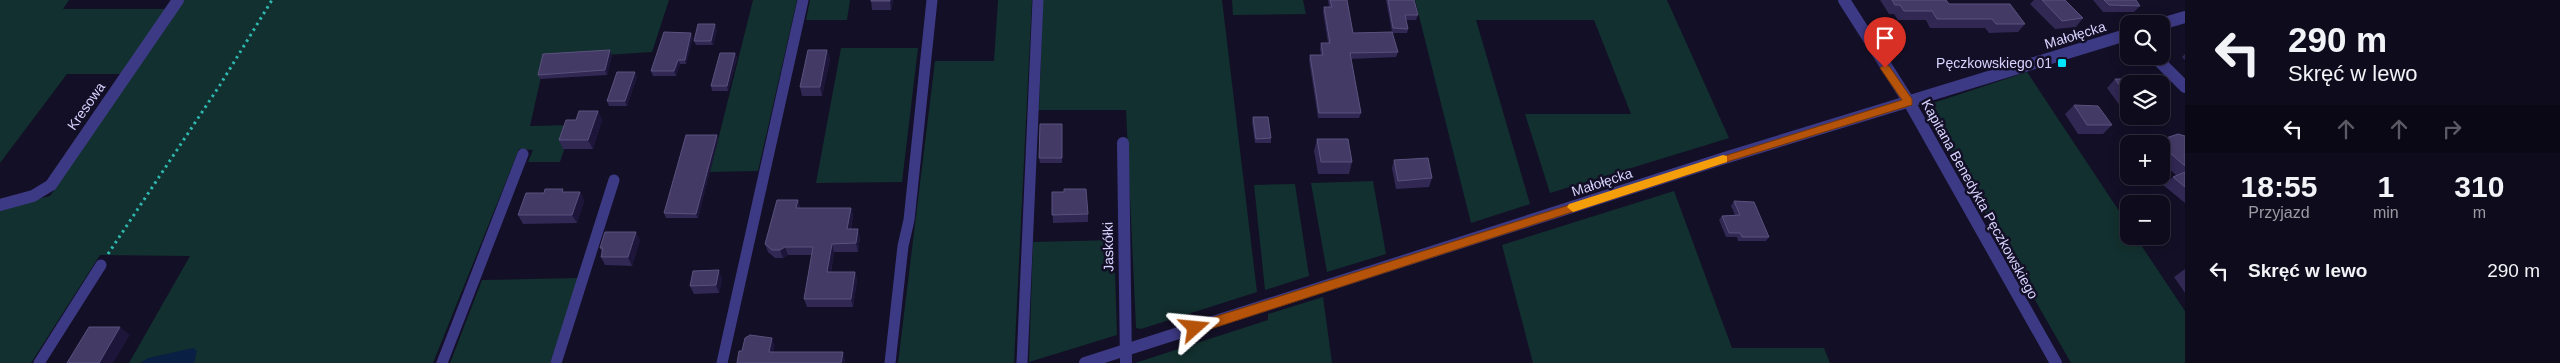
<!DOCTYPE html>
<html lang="pl">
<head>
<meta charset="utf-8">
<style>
	:root { --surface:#0e0b1c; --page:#171425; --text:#f1f3f6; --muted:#9b9ba3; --line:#2e2b3b }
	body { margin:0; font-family:Helvetica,sans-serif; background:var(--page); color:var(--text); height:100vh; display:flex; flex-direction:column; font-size:19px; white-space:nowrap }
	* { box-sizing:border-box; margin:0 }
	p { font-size:16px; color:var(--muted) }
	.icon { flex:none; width:28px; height:28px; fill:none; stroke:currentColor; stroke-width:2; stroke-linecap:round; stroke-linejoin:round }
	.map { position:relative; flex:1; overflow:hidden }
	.sheet { display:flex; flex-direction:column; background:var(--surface); width:375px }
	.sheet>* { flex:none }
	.hud { background:#0e0b1c; color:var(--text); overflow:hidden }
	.tools { position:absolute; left:2120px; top:15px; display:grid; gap:10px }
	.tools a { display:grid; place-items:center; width:50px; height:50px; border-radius:10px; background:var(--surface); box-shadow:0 2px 12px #0003,0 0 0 1px var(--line); font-size:25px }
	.pin { position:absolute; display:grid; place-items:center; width:42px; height:42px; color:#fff; margin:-51px -21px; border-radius:50% 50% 50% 0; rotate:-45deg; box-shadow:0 0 5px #0007 }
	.pin .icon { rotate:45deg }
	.me { position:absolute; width:55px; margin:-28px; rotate:72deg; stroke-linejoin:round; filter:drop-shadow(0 0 4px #0008) }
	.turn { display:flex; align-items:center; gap:18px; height:105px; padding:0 20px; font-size:22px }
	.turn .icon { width:65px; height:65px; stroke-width:2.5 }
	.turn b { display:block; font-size:35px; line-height:42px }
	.lanes { display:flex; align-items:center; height:48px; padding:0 20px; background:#0003; justify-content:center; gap:25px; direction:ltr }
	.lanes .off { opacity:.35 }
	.eta { display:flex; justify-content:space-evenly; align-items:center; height:85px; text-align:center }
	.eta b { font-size:30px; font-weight:800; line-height:35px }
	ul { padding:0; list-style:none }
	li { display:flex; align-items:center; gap:15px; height:65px; padding:0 20px }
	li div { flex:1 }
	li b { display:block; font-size:19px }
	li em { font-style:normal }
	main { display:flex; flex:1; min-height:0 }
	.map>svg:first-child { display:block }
	.green { fill:#12302f }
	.water { fill:#0a1f44 }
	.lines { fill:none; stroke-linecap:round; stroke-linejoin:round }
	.path { stroke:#2fb8b0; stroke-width:3; stroke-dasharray:2.5 4; stroke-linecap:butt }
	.service { stroke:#3d3a85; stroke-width:11 }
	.minor { stroke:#3d3a85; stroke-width:12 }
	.tertiary { stroke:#3d3a85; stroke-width:12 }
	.wall { fill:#312854 }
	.shaded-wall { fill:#1d163a }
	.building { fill:#433a66; stroke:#5a527e }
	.route { fill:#b45309; stroke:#753606 }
	.slow { fill:#f59e0b }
	.poi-dot { fill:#00e5ff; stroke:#130f26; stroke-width:2 }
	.labels { text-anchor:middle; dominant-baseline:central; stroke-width:5; stroke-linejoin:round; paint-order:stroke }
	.street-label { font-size:14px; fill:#d9d4ff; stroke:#130f26 }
	.poi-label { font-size:14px; fill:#d9d4ff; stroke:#130f26; text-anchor:end }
</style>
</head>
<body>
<main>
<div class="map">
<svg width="2185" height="363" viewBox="0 0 2185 363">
	<rect width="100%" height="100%" fill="#130f26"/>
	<path class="green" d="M0 0H69L63 9H166L121 74H67L0 163Z
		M183 0H669L652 52 545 59 530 126 572 125 560 162H528L533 150 519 149 433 363H129L190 256 100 255 31 363H0V208L50 196Z
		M753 0H797L758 171 710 172Z
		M810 0H850L847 20H806Z
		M998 0H1032L1014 363H898L935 61H994Z
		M1043 0H1222L1257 292 1141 329 1136 328 1126 110H1039Z
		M1232 0H1303L1306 14 1233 15Z
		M1415 0H1667L1729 138 1550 193 1525 114H1631L1594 20H1476L1530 204 1471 223Z
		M841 48H918L902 182 816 183Z
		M2027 72 2129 226V236H2135L2185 311V363H2071L1924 106Z
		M1373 181 1386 254 1327 272 1311 183Z
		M1295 184 1309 276 1265 290 1254 185Z
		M1674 191 1732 348H1824L1830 363H1533L1502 245Z
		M1114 240 1117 335 1029 362 1033 242Z
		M579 278 550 363H450L482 280Z
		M1323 297 1332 363H1135L1268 320V314Z"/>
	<path class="water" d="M193 348 197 351 194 363H140L148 358Z"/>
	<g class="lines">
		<path class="path" d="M108 254 220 85 272 0"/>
		<path class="service" d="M39 363 101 265
			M442 363 523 154
			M556 363 614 180
			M722 363 803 0
			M890 363 903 246 909 220 932 0
			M1022 363 1038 0"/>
		<path class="minor" d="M1844 0 1909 102 2056 363
			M2154 56 2185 87
			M1123 143 1126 363
			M0 205 33 196 51 185 178 0"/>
		<path class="tertiary" d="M2161 24 2185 17
			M1085 363 1731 156 2129 34"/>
	</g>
	<path class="wall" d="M871 0H893L891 10H872Z
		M1328 0H1347L1353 33 1392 32 1386 0H1414L1418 15 1416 20H1406L1408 29 1407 33H1392L1398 52 1396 57 1351 59 1361 113 1359 118H1318L1309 60 1310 55H1321L1320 49 1321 43H1328L1323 12 1324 7H1329Z
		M1880 0H1946L1949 4 2025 24 2018 32 1989 33 1985 28H1930L1926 20H1898L1894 14H1889Z
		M2034 0H2065L2083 18 2076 27 2055 29 2030 4Z
		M2093 0H2136L2140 6 2134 12H2103Z
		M717 29 713 45H696L694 41Z
		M693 37 686 64H680L676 76H653L651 71Z
		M827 50 830 59 822 96H802L800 87Z
		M735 53 737 58 728 91H712L711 86Z
		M2185 54V60L2182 57Z
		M612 55 607 75 540 79 538 75Z
		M637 77 627 106H609L607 101Z
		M2115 79 2129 84V111L2123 110 2107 88Z
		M2074 105 2112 125 2103 134H2078L2065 114Z
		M598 111 602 120 593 149H563L559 140 576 120Z
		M1253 117 1271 138V143H1255L1252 122Z
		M1062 124V163H1040L1039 158Z
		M2185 136V203L2163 185 2173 177 2176 175 2161 162V144H2154L2157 141Z
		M718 139 698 218H666L664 213Z
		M1317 139 1352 162 1349 174H1318L1314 151Z
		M1394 160 1432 178 1429 187 1396 189 1392 168Z
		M565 192H580L584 201 577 223 523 224 518 215Z
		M1052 192H1064L1088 214V222L1053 223Z
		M798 200 800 208H851L853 216 851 229 860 237 858 252H834L831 272H855L857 280 853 307H807L804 299 812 255H788L783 258H775L768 252 765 244Z
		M1734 201 1769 237 1766 241H1738L1737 237H1726L1719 220 1722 216 1735 215 1731 206Z
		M640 240 632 266 605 265 601 257 602 253 600 248Z
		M2185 269V293L2174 277Z
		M722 279 719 293 694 294 690 286Z"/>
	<path class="shaded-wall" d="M890 0H893L891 10 890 1Z
		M715 24 717 29 713 45 711 41Z
		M691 33 693 37 686 64 685 60Z
		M610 50 612 55 607 75 605 70Z
		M827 50 830 59 822 96 820 87Z
		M735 53 737 58 728 91 727 86Z
		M678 60 680 64 676 76 674 71Z
		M635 72 637 77 627 106 625 101Z
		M598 111 602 120 593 149 588 140Z
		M717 135 718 139 698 218 696 214Z
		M580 192 584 201 577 223 572 215Z
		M798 200 800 208H796Z
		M851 208 853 216 849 237 847 229Z
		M858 229 860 237 858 252 856 243Z
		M636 232 640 240 632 266 628 257Z
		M832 244 834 252 829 281 827 272Z
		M785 247 788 255 783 258 780 250Z
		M719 270 722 279 719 293 716 285Z
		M855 272 857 280 853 307 851 299Z
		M120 327 130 335 113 363H99Z
		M772 338 775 346 772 360 769 352Z
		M843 352 845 359V363H841Z"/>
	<path class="building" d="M871 0H890V1H871Z
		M1330 0H1347L1353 33 1392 32 1398 52 1350 53 1361 113H1319L1310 55H1323L1321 43H1330L1324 7H1332Z
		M1388 0H1414L1418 15H1405L1408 29 1393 28Z
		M1892 0H1946L1949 4H2010L2025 24H1996L1992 19H1937L1932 11H1904L1900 5H1895Z
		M2042 0H2065L2083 18 2062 21Z
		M2104 0H2136L2140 6 2109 5Z
		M698 24H715L711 41H694Z
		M664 32 691 33 685 60H678L674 71H651Z
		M610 50 605 70 538 75 543 54Z
		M808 50H827L820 87H800Z
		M720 53H735L727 86H711Z
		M617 72H635L625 101H607Z
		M2115 79H2135L2142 84H2129V98Z
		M2074 105 2098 106 2112 125H2087Z
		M579 111H598L588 140H559L566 120H576Z
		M1253 117H1268L1271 138 1256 139Z
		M1040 124H1062V158H1039Z
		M2178 134 2185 136V166L2161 145V144L2157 141Z
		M686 135H717L696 214 664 213Z
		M1317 139H1348L1352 162H1321Z
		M1428 158 1432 178 1398 181 1394 160Z
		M2185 172V187L2173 177Z
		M545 189H563L562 192H580L572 215H518L526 193H544Z
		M1064 189H1086L1088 214 1052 215V192H1064Z
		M777 200H798L796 208H851L847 229H858L856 243 832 244 827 272H855L851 299H804L813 247H785L780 250H772L765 244Z
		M1734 201 1754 202 1769 237H1742L1740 233H1729L1722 216 1740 215Z
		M605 232H636L628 257H601L603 248H600Z
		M719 270 716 285 690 286 693 271Z
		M89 327H120L99 363H67Z
		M750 335 772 338 769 352H843L841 363H737L739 351H742L745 338Z"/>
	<path class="route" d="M1885 64 1889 66 1912 99V105L1733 160 1195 334 1188 328 1195 323 1902 100 1880 68Z"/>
	<path class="slow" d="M1723 155 1727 156V162L1573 212 1567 207 1569 204Z"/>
	<rect class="poi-dot" x="2057" y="58" width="10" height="10" rx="2.5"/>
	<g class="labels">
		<g class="street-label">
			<text transform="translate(2075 35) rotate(-17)">Małołęcka</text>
			<text transform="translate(86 106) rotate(-55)">Kresowa</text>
			<text transform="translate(1602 182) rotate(-18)">Małołęcka</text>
			<text transform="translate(1980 199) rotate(61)">Kapitana Benedykta Pęczkowskiego</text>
			<text transform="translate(1108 247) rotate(-91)">Jaskółki</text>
		</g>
		<g class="poi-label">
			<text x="2052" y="63">Pęczkowskiego 01</text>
		</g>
	</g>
</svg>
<div class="tools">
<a><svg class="icon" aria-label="search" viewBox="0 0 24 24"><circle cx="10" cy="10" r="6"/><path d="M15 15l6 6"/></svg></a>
<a><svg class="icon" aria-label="layers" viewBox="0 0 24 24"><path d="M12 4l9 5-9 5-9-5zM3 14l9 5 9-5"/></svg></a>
<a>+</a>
<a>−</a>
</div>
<div class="pin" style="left:1885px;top:68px;background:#d93025"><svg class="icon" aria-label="arrive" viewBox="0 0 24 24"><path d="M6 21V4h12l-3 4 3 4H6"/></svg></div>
<svg class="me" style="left:1195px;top:328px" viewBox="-20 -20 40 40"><path d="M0-17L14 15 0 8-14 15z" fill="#b45309" stroke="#fff" stroke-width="4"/></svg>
</div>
<section class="sheet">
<div class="hud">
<div class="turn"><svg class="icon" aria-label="left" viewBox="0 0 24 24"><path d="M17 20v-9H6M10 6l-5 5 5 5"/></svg><div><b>290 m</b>Skręć w lewo</div></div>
<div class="lanes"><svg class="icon" aria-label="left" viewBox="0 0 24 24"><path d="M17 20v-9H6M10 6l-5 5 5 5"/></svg><svg class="icon off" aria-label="ahead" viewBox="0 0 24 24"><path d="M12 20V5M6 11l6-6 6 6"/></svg><svg class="icon off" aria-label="ahead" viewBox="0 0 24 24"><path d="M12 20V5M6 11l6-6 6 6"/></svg><svg class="icon off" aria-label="right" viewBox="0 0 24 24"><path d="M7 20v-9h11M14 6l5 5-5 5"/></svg></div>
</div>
<div class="eta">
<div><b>18:55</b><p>Przyjazd</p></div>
<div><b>1</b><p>min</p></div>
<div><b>310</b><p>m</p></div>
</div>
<ul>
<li><svg class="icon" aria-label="left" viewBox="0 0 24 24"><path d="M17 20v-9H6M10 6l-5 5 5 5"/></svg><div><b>Skręć w lewo</b></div><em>290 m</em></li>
</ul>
</section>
</main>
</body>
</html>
